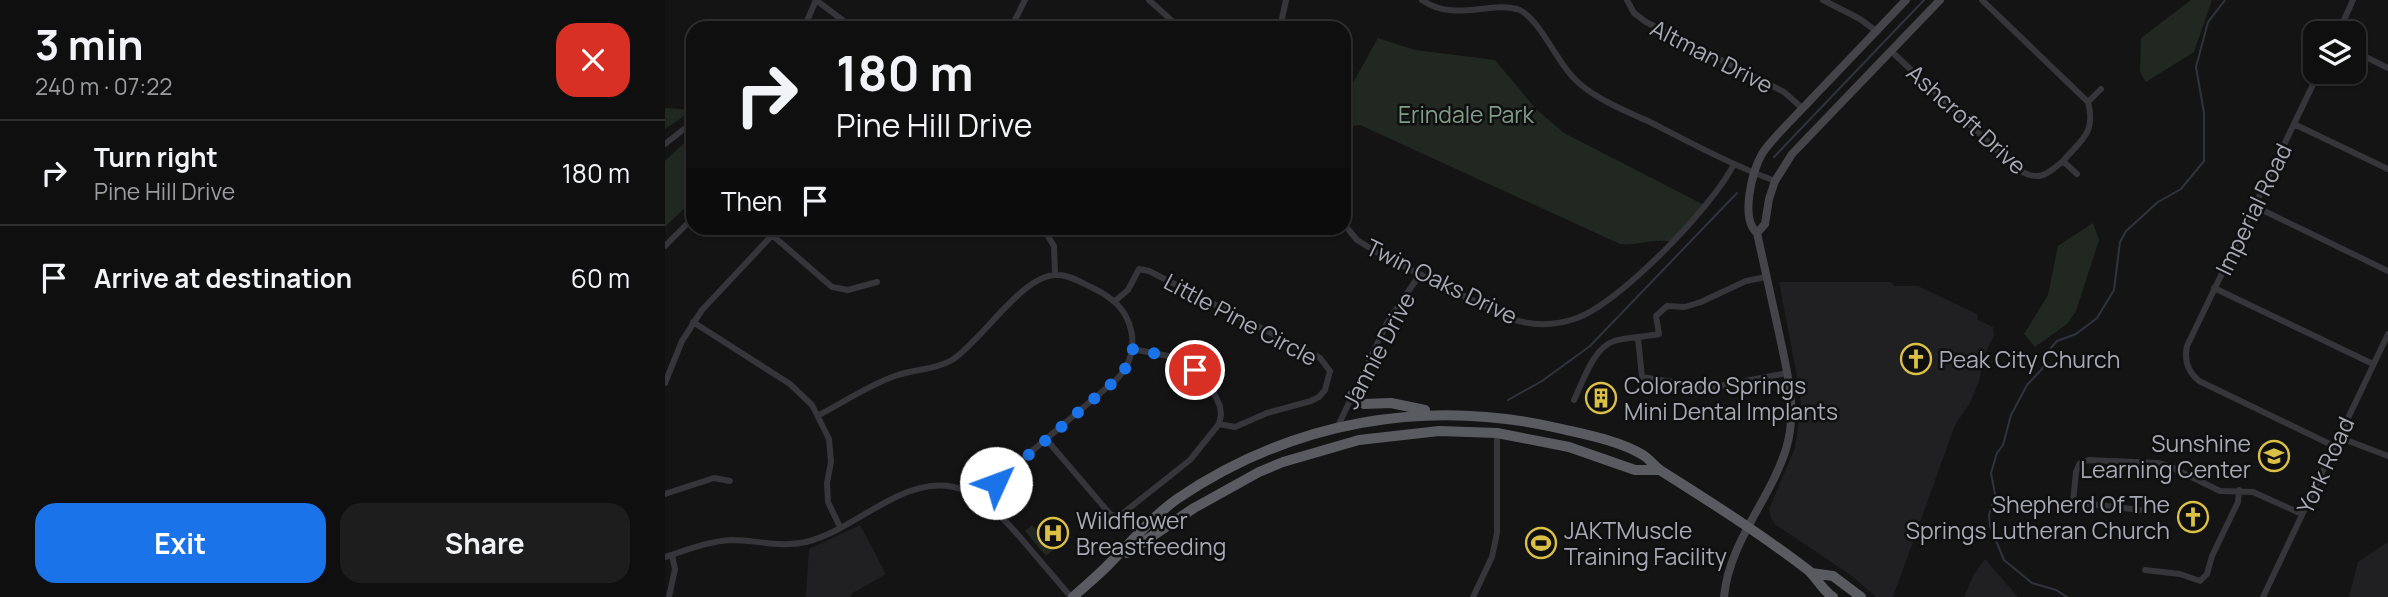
<!DOCTYPE html>
<html lang="en">
<head>
<meta charset="utf-8">
<style>
	:root { --surface:#0f0f10; --page:#1d1d1e; --text:#f1f3f6; --muted:#9b9c9f; --line:#2f2f30; --accent:#1a73e8 }
	body { margin:0; font-family:Manrope,sans-serif; background:var(--page); color:var(--text); height:100vh; display:flex; flex-direction:column; font-size:26px; white-space:nowrap }
	* { box-sizing:border-box; margin:0 }
	p { font-size:23px; color:var(--muted) }
	.icon { flex:none; width:38px; height:38px; fill:none; stroke:currentColor; stroke-width:2; stroke-linecap:round; stroke-linejoin:round }
	.map { position:relative; flex:1; overflow:hidden }
	.details { display:flex; flex-direction:column; background:var(--surface); width:665px }
	.details>* { flex:none }
	.banner { position:absolute; left:21px; top:21px; width:665px; height:214px; border-radius:21px; box-shadow:0 2px 5px #0004,0 0 0 2px var(--line); background:#0f0f10; color:var(--text); overflow:hidden }
	.fabs { position:absolute; left:1638px; top:21px; display:grid; gap:14px }
	.fabs a { display:grid; place-items:center; width:63px; height:63px; border-radius:14px; background:var(--surface); box-shadow:0 2px 5px #0004,0 0 0 2px var(--line); font-size:35px }
	.pin { position:absolute; display:grid; place-items:center; width:60px; height:60px; color:#fff; margin:-30px; border:4px solid #fff; border-radius:50%; box-shadow:0 2px 7px #0007 }
	.me { position:absolute; width:77px; margin:-38px; rotate:47deg; stroke-linejoin:round; filter:drop-shadow(0 0 5px #0008) }
	.turn { display:flex; align-items:center; gap:24px; height:147px; padding:0 35px; font-size:32px }
	.turn .icon { width:91px; height:91px; stroke-width:2.5 }
	.turn b { display:block; font-size:49px; line-height:60px }
	.then { display:flex; align-items:center; height:66px; padding:0 35px; background:#0003; gap:14px; font-size:26px }
	.round { display:grid; place-items:center; flex:none; width:74px; height:74px; border-radius:21px; background:var(--page) }
	.head { display:flex; align-items:center; justify-content:space-between; height:119px; padding:0 35px }
	h1 { font-size:42px; font-weight:700; line-height:52px }
	.action { display:flex; gap:14px; margin-top:auto; padding:14px 35px }
	.action a { flex:1; height:80px; border-radius:21px; background:var(--accent); color:#fff; font-size:28px; font-weight:700; line-height:80px; text-align:center }
	.action a+a { background:var(--page); color:var(--text) }
	ul { padding:0; list-style:none }
	li { display:flex; align-items:center; gap:21px; height:105px; padding:0 35px; border-top:2px solid var(--line) }
	li div { flex:1 }
	li b { display:block; font-size:26px }
	li em { font-style:normal }
	main { display:flex; flex:1; min-height:0 }
	.map>svg:first-child { display:block }
	.built { fill:#202022 }
	.green { fill:#212822 }
	.lines { fill:none; stroke-linecap:round; stroke-linejoin:round }
	.stream { stroke:#2f343c; stroke-width:2 }
	.minor { stroke:#35353a; stroke-width:6 }
	.secondary { stroke:#444449; stroke-width:8 }
	.trunk { stroke:#5a5a61; stroke-width:10 }
	.route { stroke:#1a73e8; stroke-width:12; stroke-dasharray:0 21.6 }
	.labels { text-anchor:middle; dominant-baseline:central; stroke-width:5; stroke-linejoin:round; paint-order:stroke }
	.street-label { font-size:23px; fill:#a7a9b4; stroke:#0f0f10 }
	.park-label { font-size:23px; fill:#809d87; stroke:#0f0f10 }
	.poi-label { font-size:23px; fill:#a7a9b4; stroke:#0f0f10; text-anchor:start }
</style>
</head>
<body>
<main>
<section class="details">
<div class="head"><div><h1>3 min</h1><p>240 m · 07:22</p></div><a class="round" style="background:#d93025;color:#fff"><svg class="icon" aria-label="close" viewBox="0 0 24 24"><path d="M6 6l12 12M18 6L6 18"/></svg></a></div>
<ul>
<li><svg class="icon" aria-label="right" viewBox="0 0 24 24"><path d="M7 20v-9h11M14 6l5 5-5 5"/></svg><div><b>Turn right</b><p>Pine Hill Drive</p></div><em>180 m</em></li>
<li><svg class="icon" aria-label="arrive" viewBox="0 0 24 24"><path d="M6 21V4h12l-3 4 3 4H6"/></svg><div><b>Arrive at destination</b></div><em>60 m</em></li>
</ul>
<div class="action"><a>Exit</a><a>Share</a></div>
</section>
<div class="map">
<svg width="1723" height="597" viewBox="0 0 1723 597">
	<rect width="100%" height="100%" fill="#141415"/>
	<path class="built" d="M1114 282H1226L1229 286H1253L1312 314 1313 320 1328 327 1329 335 1319 356 1314 381 1305 403 1290 425 1228 597H1211L1187 576 1111 525 1106 518 1104 509 1130 448 1136 405 1134 387Z
		M195 525 221 574 186 594V597H141L144 549Z
		M1723 542V597H1684L1693 562Z
		M1320 559 1353 597H1299L1308 576Z"/>
	<path class="green" d="M1526 0H1547L1529 52 1481 82 1475 72 1476 38Z
		M713 38 750 50 830 60 871 109 899 133 1041 206 1007 242C990 238 973 246 955 244L695 125 687 126 679 123V99Z
		M0 108 28 110 0 129Z
		M28 135V200L0 227V161Z
		M1428 223 1434 240 1411 311 1402 324 1370 347 1359 334 1383 295 1393 246Z
		M367 525 386 545 400 534 404 537 381 556 360 531Z"/>
	<g class="lines">
		<path class="stream" d="M1109 157 1259 0
			M843 400 877 381 925 346 1072 193
			M1402 597 1391 590 1367 583 1339 560 1325 526 1324 515 1330 494 1326 473 1332 453 1338 445 1346 415 1362 385 1377 369 1385 349 1392 341 1411 334 1432 318 1449 290 1455 242 1461 231 1493 202 1516 189 1539 161V113L1531 67 1543 22 1560 0"/>
		<path class="minor" d="M484 0 515 28
			M757 0C790 23 825 0 855 10 878 23 892 65 915 84 935 101 961 111 985 122 1026 143 1067 165 1110 181
			M962 0 969 13 981 22 1119 92 1137 108
			M1158 0 1195 19 1211 31
			M1317 0 1423 102C1431 133 1417 139 1398 161
			M139 28 151 0 188 28
			M346 28 360 0
			M615 28 621 0
			M1673 33 1688 0
			M1226 51 1352 169C1373 182 1381 176 1398 161L1412 174
			M1689 51 1723 68
			M1654 72 1522 346C1519 360 1523 372 1534 381L1669 446
			M1423 102 1436 89
			M1629 124 1723 169
			M0 144 28 122
			M1589 206 1723 271
			M679 224 692 240 718 256 844 318C866 326 890 326 912 318 956 302 1048 206 1069 164
			M99 228 167 287 183 290 212 282
			M378 228 389 246 390 274
			M0 246 28 218
			M1549 288 1708 364
			M450 301 463 290 474 269 484 271 655 358 665 371 660 390 654 397 646 401 602 413 570 427 554 424
			M28 322 125 384 147 405 164 439 166 462 162 483 163 502 175 527
			M973 338 977 377 1044 388 1122 373
			M0 383 17 341 37 310 114 228
			M909 400C918 382 928 348 949 341 963 337 979 337 994 334L991 316 1002 306 1020 307 1036 302 1081 281 1101 277
			M154 415C179 402 204 385 230 376 249 369 270 370 287 360 317 341 359 272 393 275 405 275 417 283 428 288 446 297 461 308 466 330 470 348 465 365 452 379L341 473 319 500
			M672 428 722 323 755 274
			M1673 437 1723 456
			M381 439 445 514 450 516 457 514 525 460 554 424 556 415 555 406 547 389 519 359 467 349
			M0 494 49 478 65 481
			M1475 510 1408 502 1411 472 1415 463 1424 460 1493 463 1504 466 1555 491 1588 492 1637 514
			M0 557C22 550 44 541 67 540 92 540 115 548 141 542 173 534 201 511 231 497 287 469 318 495 354 536 372 557 389 577 406 597
			M1480 570 1515 574 1535 581 1542 574 1547 556 1573 502 1574 490
			M4 597 10 569 7 555
			M808 597 827 557 832 533V433
			M1598 597 1723 334"/>
		<path class="secondary" d="M1092 233 1100 224 1104 199 1110 181 1127 154 1275 0
			M1059 597C1064 542 1105 500 1121 449 1133 410 1122 372 1114 333 1107 300 1099 266 1092 233 1075 219 1087 171 1097 154 1101 147 1108 140 1114 133L1241 0"/>
		<path class="trunk" d="M687 395 699 404 726 403 760 410
			M462 553 529 508 594 472 618 462 694 440 774 431 832 433 904 447 970 470H995
			M1146 573 1168 576 1196 597
			M408 597C421 585 435 574 447 561 468 540 488 516 512 499 627 421 762 397 897 429 923 435 955 441 978 455 985 459 990 468 998 472 1047 503 1096 534 1143 570 1152 578 1157 590 1168 597"/>
	</g>
	<g class="lines">
		<path class="route" d="M331 483 452 379 460 369 467 349 519 359 530 370"/>
	</g>
	<defs>
		<g id="church-ring" transform="scale(1.575)"><circle r="9.5" fill="#0f0f10" stroke="#dbc046" stroke-width="1.5"/><path d="M-1.2-6h2.4v3.5h3.3v2.4h-3.3V6h-2.4V-.1h-3.3v-2.4h3.3Z" fill="#dbc046"/></g>
		<g id="building-ring" transform="scale(1.575)"><circle r="9.5" fill="#0f0f10" stroke="#dbc046" stroke-width="1.5"/><path d="M-4-6H4V6H1V3H-1V6H-4ZM-2.5-4.3h1.7v1.8h-1.7ZM.8-4.3h1.7v1.8H.8ZM-2.5-1h1.7V.8h-1.7ZM.8-1h1.7V.8H.8Z" fill="#dbc046"/></g>
		<g id="school-ring" transform="scale(1.575)"><circle r="9.5" fill="#0f0f10" stroke="#dbc046" stroke-width="1.5"/><path d="M0-5L7-2L0 1L-7-2ZM-4 1L0 2.5L4 1V4Q0 6-4 4Z" fill="#dbc046"/></g>
		<g id="hospital-ring" transform="scale(1.575)"><circle r="9.5" fill="#0f0f10" stroke="#dbc046" stroke-width="1.5"/><path d="M-5-5h3v3.5h4V-5h3V5h-3V1.5h-4V5h-3Z" fill="#dbc046"/></g>
		<g id="stadium-ring" transform="scale(1.575)"><circle r="9.5" fill="#0f0f10" stroke="#dbc046" stroke-width="1.5"/><path d="M0-5a6.5 5 0 1 0 0 10a6.5 5 0 1 0 0-10ZM-3.5-1.8h7v3.6h-7Z" fill="#dbc046"/></g>
	</defs>
	<g fill-rule="evenodd">
		<use href="#church-ring" x="1251" y="359"/>
		<use href="#building-ring" x="936" y="398"/>
		<use href="#school-ring" x="1609" y="456"/>
		<use href="#church-ring" x="1528" y="517"/>
		<use href="#hospital-ring" x="388" y="533"/>
		<use href="#stadium-ring" x="876" y="543"/>
	</g>
	<g class="labels">
		<g class="street-label">
			<text transform="translate(1047 56) rotate(27)">Altman Drive</text>
			<text transform="translate(1302 119) rotate(42)">Ashcroft Drive</text>
			<text transform="translate(1588 209) rotate(-64)">Imperial Road</text>
			<text transform="translate(777 281) rotate(26)">Twin Oaks Drive</text>
			<text transform="translate(576 319) rotate(28)">Little Pine Circle</text>
			<text transform="translate(713 350) rotate(-62)">Jannie Drive</text>
			<text transform="translate(1660 465) rotate(-65)">York Road</text>
		</g>
		<g class="park-label">
			<text x="801" y="114">Erindale Park</text>
		</g>
		<g class="poi-label">
			<text x="1274" y="359">Peak City Church</text>
			<text x="959" y="385">Colorado Springs<tspan x="959" dy="26">Mini Dental Implants</tspan></text>
			<text x="1586" y="443" text-anchor="end">Sunshine<tspan x="1586" dy="26">Learning Center</tspan></text>
			<text x="1505" y="504" text-anchor="end">Shepherd Of The<tspan x="1505" dy="26">Springs Lutheran Church</tspan></text>
			<text x="411" y="520">Wildflower<tspan x="411" dy="26">Breastfeeding</tspan></text>
			<text x="899" y="530">JAKTMuscle<tspan x="899" dy="26">Training Facility</tspan></text>
		</g>
	</g>
</svg>
<div class="fabs">
<a><svg class="icon" aria-label="layers" viewBox="0 0 24 24"><path d="M12 4l9 5-9 5-9-5zM3 14l9 5 9-5"/></svg></a>
</div>
<div class="pin" style="left:530px;top:370px;background:#d93025"><svg class="icon" aria-label="arrive" viewBox="0 0 24 24"><path d="M6 21V4h12l-3 4 3 4H6"/></svg></div>
<svg class="me" style="left:331px;top:483px" viewBox="-20 -20 40 40"><circle r="19" fill="#fff"/><path d="M0-13L10 11 0 6-10 11z" fill="#1a73e8"/></svg>
<div class="banner">
<div class="turn"><svg class="icon" aria-label="right" viewBox="0 0 24 24"><path d="M7 20v-9h11M14 6l5 5-5 5"/></svg><div><b>180 m</b>Pine Hill Drive</div></div>
<div class="then">Then<svg class="icon" aria-label="arrive" viewBox="0 0 24 24"><path d="M6 21V4h12l-3 4 3 4H6"/></svg></div>
</div>
</div>
</main>
</body>
</html>
